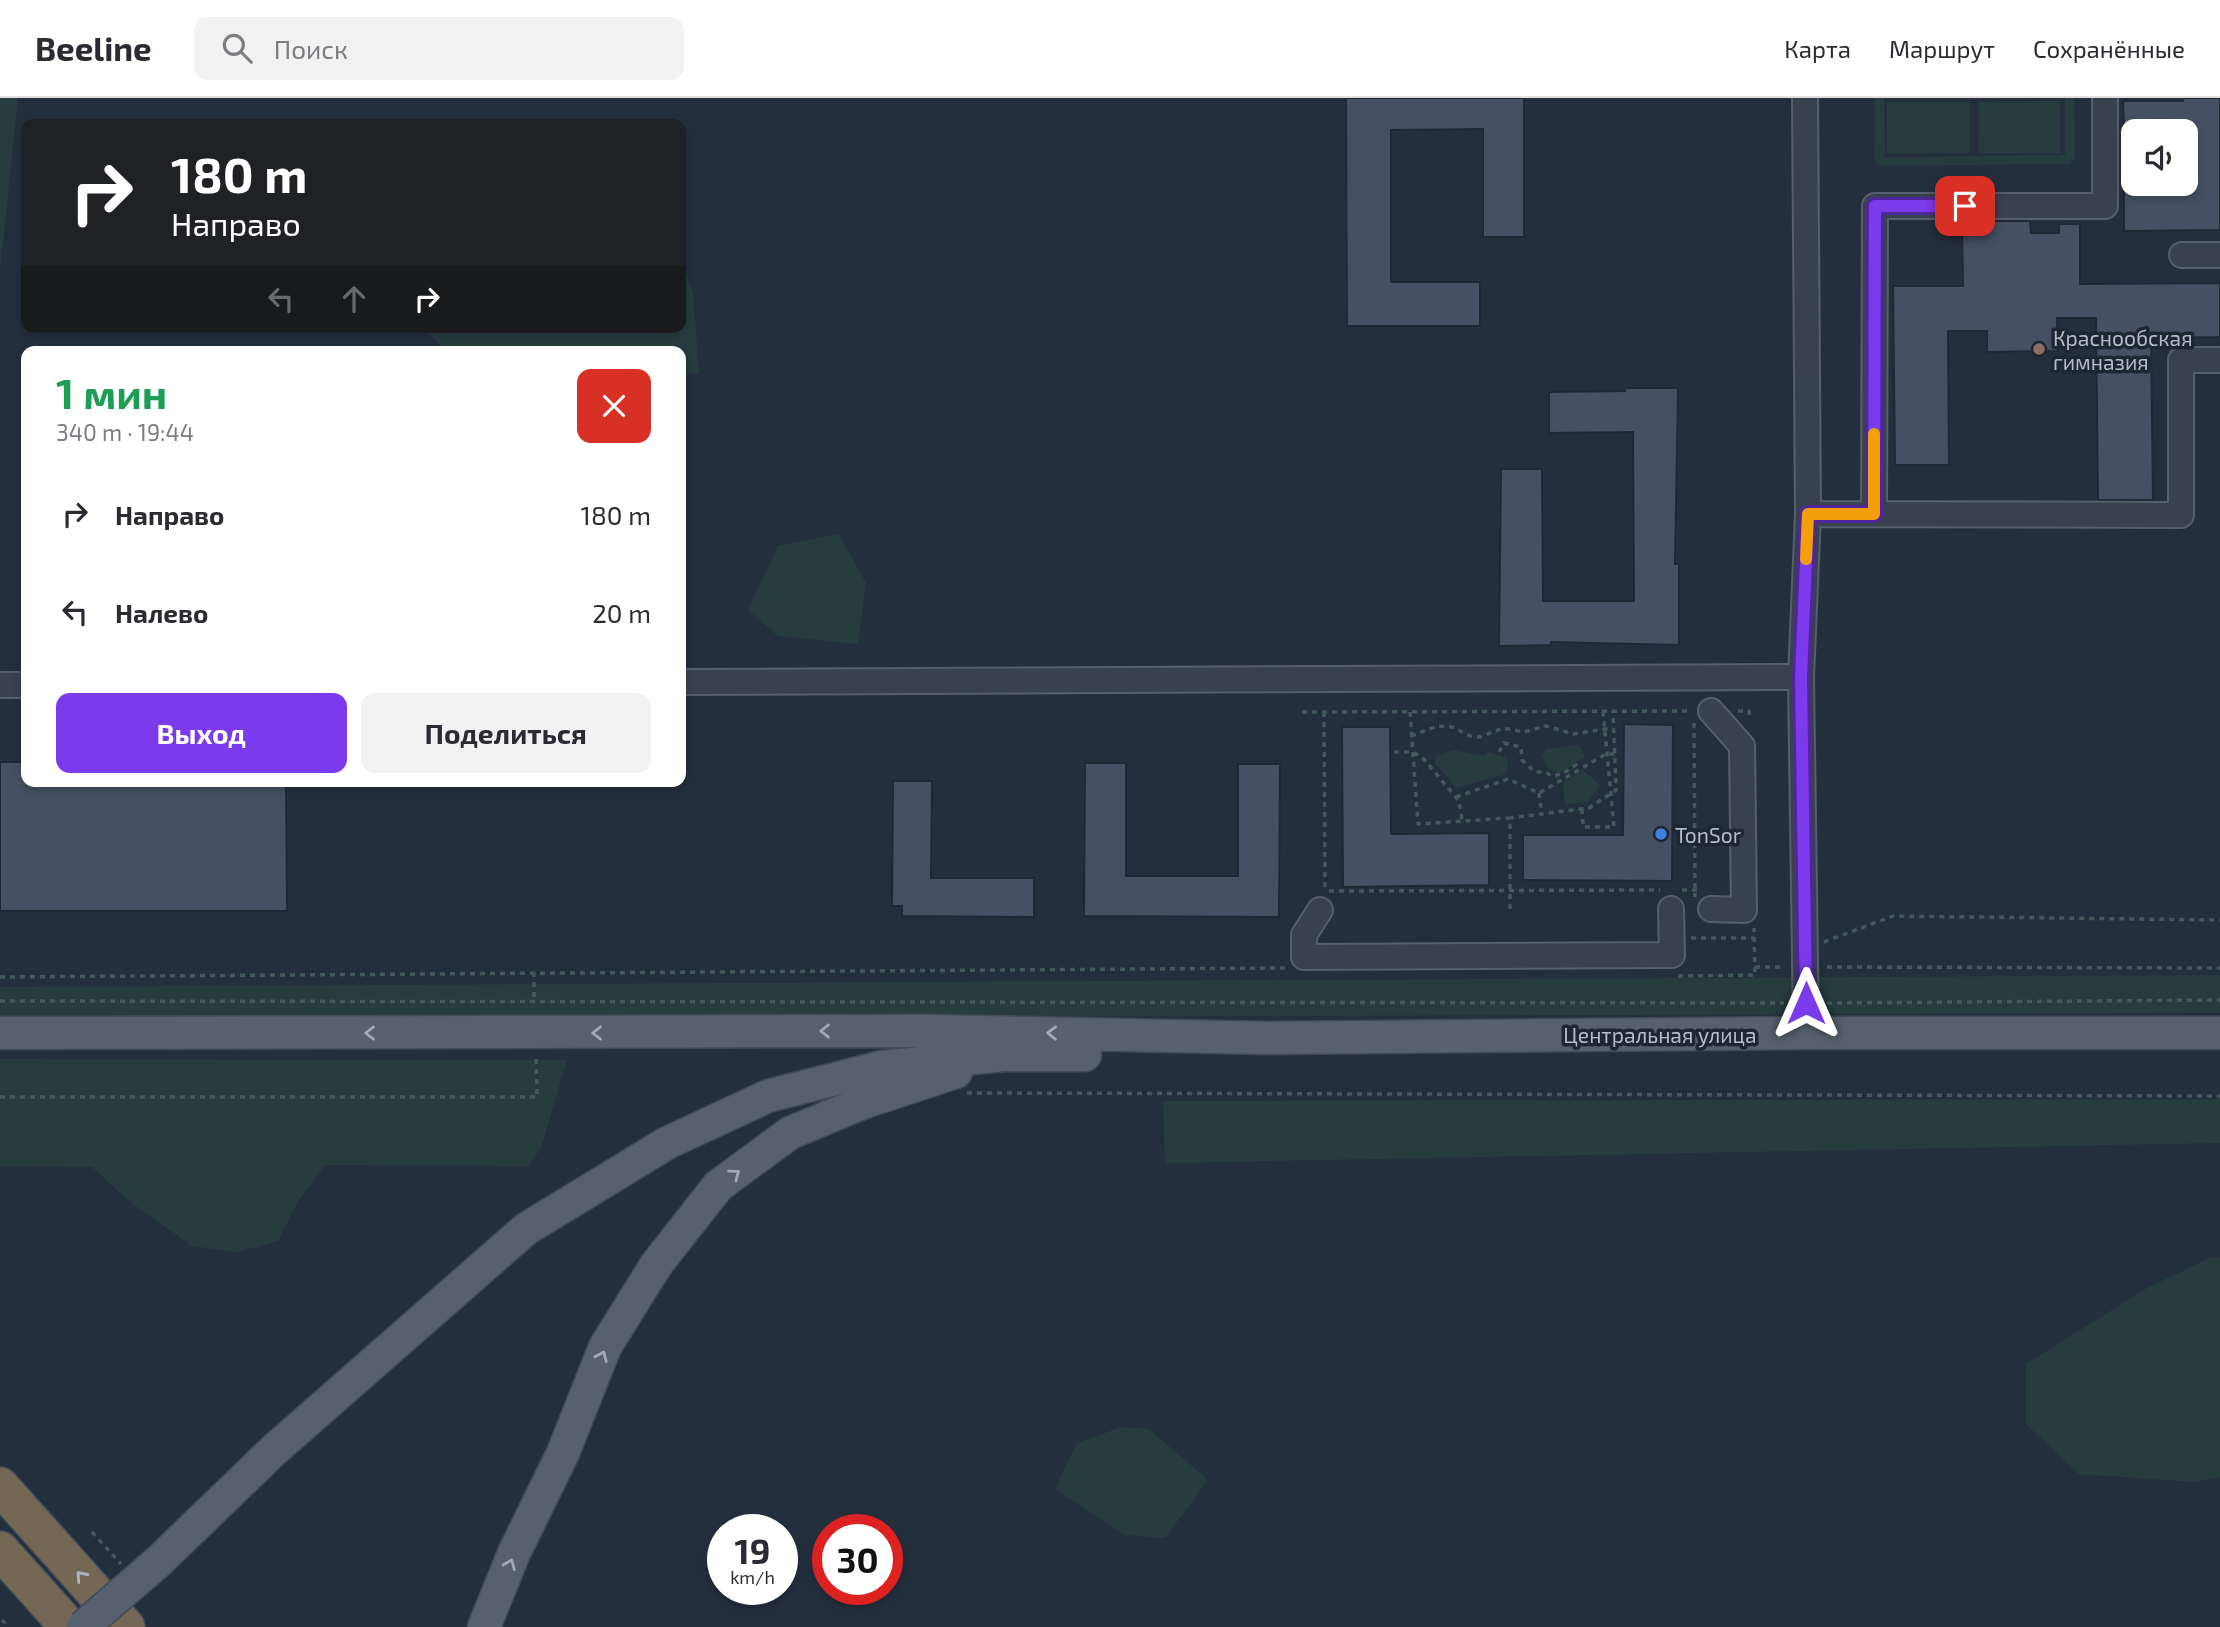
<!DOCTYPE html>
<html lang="ru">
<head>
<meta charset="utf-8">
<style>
	:root { --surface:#fff; --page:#f2f2f3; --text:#2b2b33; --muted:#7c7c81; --line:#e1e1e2; --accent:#7c3aed }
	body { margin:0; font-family:"Exo 2",sans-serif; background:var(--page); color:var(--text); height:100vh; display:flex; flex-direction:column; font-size:26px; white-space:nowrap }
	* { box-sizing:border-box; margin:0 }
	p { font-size:23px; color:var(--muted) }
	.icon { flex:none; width:38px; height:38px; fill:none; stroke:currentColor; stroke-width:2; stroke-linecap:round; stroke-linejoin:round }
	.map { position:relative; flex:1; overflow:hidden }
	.panel { position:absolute; left:21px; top:248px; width:665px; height:441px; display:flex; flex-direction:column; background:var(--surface); border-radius:14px; box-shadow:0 4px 10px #0003 }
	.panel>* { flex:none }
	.guide { position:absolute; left:21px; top:21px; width:665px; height:214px; border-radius:14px; box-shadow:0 4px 10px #0003; background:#202124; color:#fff; overflow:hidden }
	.tools { position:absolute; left:2121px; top:21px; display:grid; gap:14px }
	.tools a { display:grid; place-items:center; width:77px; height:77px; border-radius:14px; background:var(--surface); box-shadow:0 4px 10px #0003; font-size:35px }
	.speed { position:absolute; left:707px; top:1416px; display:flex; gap:14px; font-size:35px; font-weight:700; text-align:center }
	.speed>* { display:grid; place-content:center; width:91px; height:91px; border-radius:50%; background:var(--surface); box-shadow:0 4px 10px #0003; line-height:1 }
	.speed small { font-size:18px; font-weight:400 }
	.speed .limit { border:10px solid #d22; background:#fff; color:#111 }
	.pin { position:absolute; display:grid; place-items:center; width:60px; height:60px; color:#fff; margin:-30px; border-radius:14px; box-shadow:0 4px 10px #0006 }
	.me { position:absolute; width:77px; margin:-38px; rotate:0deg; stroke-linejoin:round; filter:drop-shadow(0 0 5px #0008) }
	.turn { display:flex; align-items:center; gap:24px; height:147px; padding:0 35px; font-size:32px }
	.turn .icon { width:91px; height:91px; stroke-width:2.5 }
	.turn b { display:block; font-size:49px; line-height:60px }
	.lanes { display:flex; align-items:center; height:66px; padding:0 35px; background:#0003; justify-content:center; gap:35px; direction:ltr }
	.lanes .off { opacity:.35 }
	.round { display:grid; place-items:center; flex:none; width:74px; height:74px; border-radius:14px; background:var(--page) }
	.head { display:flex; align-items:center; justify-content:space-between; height:119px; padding:0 35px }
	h1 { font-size:42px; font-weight:700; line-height:52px; color:#1e9e55 }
	.primary-button { display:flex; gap:14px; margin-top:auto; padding:14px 35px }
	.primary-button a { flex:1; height:80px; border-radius:14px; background:var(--accent); color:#fff; font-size:28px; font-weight:700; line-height:80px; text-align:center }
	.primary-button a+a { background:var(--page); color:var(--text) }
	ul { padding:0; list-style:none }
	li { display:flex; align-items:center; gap:21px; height:98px; padding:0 35px }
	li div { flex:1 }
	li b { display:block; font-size:26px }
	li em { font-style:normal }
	header { display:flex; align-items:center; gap:42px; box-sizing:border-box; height:98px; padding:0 35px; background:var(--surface); border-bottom:2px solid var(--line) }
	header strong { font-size:33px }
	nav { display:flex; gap:38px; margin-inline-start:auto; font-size:24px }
	.search { width:490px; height:63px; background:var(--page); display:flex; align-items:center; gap:18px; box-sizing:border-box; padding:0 24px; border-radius:14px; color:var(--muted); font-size:26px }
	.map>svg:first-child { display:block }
	.green { fill:#263c3f }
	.building { fill:#455162; stroke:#1f2835; stroke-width:2 }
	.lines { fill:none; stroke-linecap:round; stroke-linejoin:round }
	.minor-casing { stroke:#565f6c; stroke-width:28 }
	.major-casing { stroke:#414a57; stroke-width:35 }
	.highway-casing { stroke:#434c59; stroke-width:40 }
	.path { stroke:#44595c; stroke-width:3.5; stroke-dasharray:5 5; stroke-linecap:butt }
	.minor { stroke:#38414e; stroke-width:24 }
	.major { stroke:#56606e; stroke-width:32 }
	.highway { stroke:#746855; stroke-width:37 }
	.major-bridge-casing { stroke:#414a57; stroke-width:35; stroke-linecap:butt }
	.major-bridge { stroke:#56606e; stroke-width:32 }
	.oneway { stroke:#a1aab7 }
	.oneway2 { stroke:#aeb4bd }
	.route-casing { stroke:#51269a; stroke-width:18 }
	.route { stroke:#7c3aed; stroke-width:12 }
	.slow { stroke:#f59e0b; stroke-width:12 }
	.education-dot { fill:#8d6e63; stroke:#1d2633; stroke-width:2.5 }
	.shop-dot { fill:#3f7fe0; stroke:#1d2633; stroke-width:2.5 }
	.labels { text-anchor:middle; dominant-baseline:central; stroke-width:7; stroke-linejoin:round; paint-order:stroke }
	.poi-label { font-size:21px; fill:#b4bcc9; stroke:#1d2633; text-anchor:start }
	.street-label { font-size:21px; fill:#b4bcc9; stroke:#1d2633 }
</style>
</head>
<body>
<header>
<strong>Beeline</strong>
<div class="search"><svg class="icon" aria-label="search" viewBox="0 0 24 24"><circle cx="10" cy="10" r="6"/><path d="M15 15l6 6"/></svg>Поиск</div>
<nav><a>Карта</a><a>Маршрут</a><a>Сохранённые</a></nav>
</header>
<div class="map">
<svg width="2220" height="1529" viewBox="0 0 2220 1529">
	<rect width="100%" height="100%" fill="#242f3e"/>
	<path class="green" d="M0 0H18L0 174Z
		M1874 0H1901H1884L1885 59 2065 57V0H2074L2075 60 2069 66 1882 68 1875 64Z
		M2060 3V55H1979L1978 4Z
		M1887 4H1970V55L1887 56Z
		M681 159 693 195 699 276 681 273V254H445L424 229H681Z
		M839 436 866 485 858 546 778 538 748 512 778 448Z
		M1579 647 1585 659 1559 675 1550 672 1542 659 1546 651Z
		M1453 652 1483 658 1488 654 1507 659 1508 673 1503 677 1456 690 1435 665V659Z
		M1583 672 1601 688 1587 704 1565 706 1563 684Z
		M2220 877V915L0 922V889Z
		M0 961 567 962 541 1050 528 1068 325 1067 298 1103 278 1143 237 1154 192 1148 129 1103 92 1069 0 1068Z
		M2220 1001V1045L1165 1065 1163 1003Z
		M2210 1160H2220V1379L2195 1384 2079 1376 2026 1326V1266L2147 1190Z
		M1121 1329 1149 1331 1208 1382 1165 1440 1125 1437 1055 1391 1076 1346Z"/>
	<path class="building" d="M1346 0H1524V139H1483V31L1391 32V184H1480V228H1347Z
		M2183 0H2220V132L2124 133V86H2186V33H2124L2123 3H2183Z
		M1962 123H2030L2031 135H2059V126H2080V186L2220 185V239L2151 240 2153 402H2098L2096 220H2057L2058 253 1987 254V233H1948L1949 367H1895L1893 188H1963Z
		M1625 290H1678L1675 466H1679V547L1551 544V547L1499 548 1501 371H1542L1543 503H1634L1633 334 1549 335V294L1625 293Z
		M1624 626 1673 627 1672 783 1523 782V737H1623Z
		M1342 629H1390L1391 736 1489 735V787L1343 789Z
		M0 664H26V684H286L287 813H0Z
		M1085 665H1126V778H1238V666H1280L1279 819 1084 818Z
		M893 683H932L931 780H1034V819L902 818V808H892Z"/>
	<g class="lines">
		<g class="minor-casing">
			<path id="minor" d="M1805 0 1808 416 1801 579 1806 935
				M2182 157H2220
				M1808 416 2181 417V262H2220
				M1874 416 1875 108H2105V0
				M681 584 1801 579
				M0 587H26
				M1711 613 1742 648 1744 812 1711 811
				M1320 812 1304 837V859L1672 857 1671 811"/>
		</g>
		<g class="major-casing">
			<path id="major" d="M0 935 931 933 1267 940 1806 935H2220
				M159 1463 274 1352 526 1131 667 1045 768 998 882 969 1004 957H1085
				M484 1529 514 1455 563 1355 605 1249 656 1167 718 1088 790 1035 862 1005 956 974"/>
		</g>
		<g class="highway-casing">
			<path id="highway" d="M0 1388 126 1529
				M0 1452 69 1529"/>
		</g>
		<path class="path" d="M1738 613H1749V622
			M1302 614 1692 613
			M1324 614 1325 794
			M1410 614 1418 726 1510 720
			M1694 625 1695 799
			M1411 638 1437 628 1452 629 1470 638 1480 639 1503 630 1524 634 1546 628 1573 636 1613 630
			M1394 654H1413L1422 659 1459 703 1462 722
			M1499 654 1504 645 1521 649 1522 662 1535 674H1546L1551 678 1562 676 1576 667 1579 672
			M1539 695 1542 716
			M1456 699 1508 681 1539 695 1606 656H1615
			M1582 711 1583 729H1614L1603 613
			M1682 792H1702
			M1329 793 1660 792
			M1510 811V720L1589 710 1616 692 1613 613
			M1691 840H1754
			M1824 844 1893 818 2220 822
			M1755 869H1784
			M1827 869 2220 870
			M534 874V903
			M1678 878 1755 877 1754 830
			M0 879 1287 870
			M0 903 1784 905
			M1827 905 2220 902
			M967 995 2220 998
			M0 999H537L536 956
			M92 1434 121 1466
			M2 1522 9 1529"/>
		<use href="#minor" class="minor"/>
		<use href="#major" class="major"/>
		<use href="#highway" class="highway"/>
		<g class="major-bridge-casing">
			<path id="major-bridge" d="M83 1529 159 1463"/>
		</g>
		<use href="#major-bridge" class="major-bridge"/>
	</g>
	<defs><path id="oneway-chevron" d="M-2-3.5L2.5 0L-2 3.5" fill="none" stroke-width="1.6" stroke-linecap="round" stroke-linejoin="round" transform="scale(1.75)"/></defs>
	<g class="oneway">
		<use href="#oneway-chevron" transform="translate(825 933) rotate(180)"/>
		<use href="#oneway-chevron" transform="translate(370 935) rotate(-180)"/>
		<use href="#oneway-chevron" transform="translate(597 935) rotate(180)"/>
		<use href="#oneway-chevron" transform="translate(1052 935) rotate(-179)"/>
		<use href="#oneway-chevron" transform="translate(735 1076) rotate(-37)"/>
		<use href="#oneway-chevron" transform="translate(602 1258) rotate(-67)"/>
		<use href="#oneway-chevron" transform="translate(510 1466) rotate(-68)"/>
	</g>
	<use class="oneway2" href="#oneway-chevron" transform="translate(81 1478) rotate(-132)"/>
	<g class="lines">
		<g class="route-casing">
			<path id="route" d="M1806 905 1801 579 1808 416H1874L1875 108H1965"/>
		</g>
		<use href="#route" class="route"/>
		<path class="slow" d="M1806 461 1808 416H1874V336"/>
	</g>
	<circle class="education-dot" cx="2039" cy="251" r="7"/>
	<circle class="shop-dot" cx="1661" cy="736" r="7"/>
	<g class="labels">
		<g class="poi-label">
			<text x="2053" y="239">Краснообская<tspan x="2053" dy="24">гимназия</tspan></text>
			<text x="1675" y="736">TonSor</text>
		</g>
		<g class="street-label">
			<text x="1660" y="936">Центральная улица</text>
		</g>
	</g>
</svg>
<div class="tools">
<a><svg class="icon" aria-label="sound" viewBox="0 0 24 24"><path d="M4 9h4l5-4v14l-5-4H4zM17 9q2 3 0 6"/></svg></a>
</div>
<div class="speed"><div>19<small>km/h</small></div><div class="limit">30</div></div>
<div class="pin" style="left:1965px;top:108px;background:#d93025"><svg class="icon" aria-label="arrive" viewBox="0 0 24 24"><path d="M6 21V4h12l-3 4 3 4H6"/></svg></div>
<svg class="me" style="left:1806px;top:905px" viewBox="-20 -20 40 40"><path d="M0-17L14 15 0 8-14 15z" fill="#7c3aed" stroke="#fff" stroke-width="4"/></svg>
<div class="guide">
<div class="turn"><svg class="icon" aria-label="right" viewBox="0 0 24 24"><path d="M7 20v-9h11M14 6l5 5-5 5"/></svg><div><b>180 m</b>Направо</div></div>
<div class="lanes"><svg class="icon off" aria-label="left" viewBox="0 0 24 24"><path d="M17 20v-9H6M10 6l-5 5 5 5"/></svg><svg class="icon off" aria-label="ahead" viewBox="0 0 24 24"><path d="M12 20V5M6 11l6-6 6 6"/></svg><svg class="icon" aria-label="right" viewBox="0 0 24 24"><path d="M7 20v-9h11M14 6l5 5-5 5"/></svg></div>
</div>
<section class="panel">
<div class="head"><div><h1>1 мин</h1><p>340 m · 19:44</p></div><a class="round" style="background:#d93025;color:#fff"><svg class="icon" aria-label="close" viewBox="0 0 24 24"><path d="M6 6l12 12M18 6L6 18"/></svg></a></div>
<ul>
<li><svg class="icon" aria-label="right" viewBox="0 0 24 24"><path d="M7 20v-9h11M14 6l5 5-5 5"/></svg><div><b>Направо</b></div><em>180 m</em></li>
<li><svg class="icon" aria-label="left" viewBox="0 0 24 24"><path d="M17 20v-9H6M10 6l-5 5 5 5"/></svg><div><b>Налево</b></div><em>20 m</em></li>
</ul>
<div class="primary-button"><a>Выход</a><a>Поделиться</a></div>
</section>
</div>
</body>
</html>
